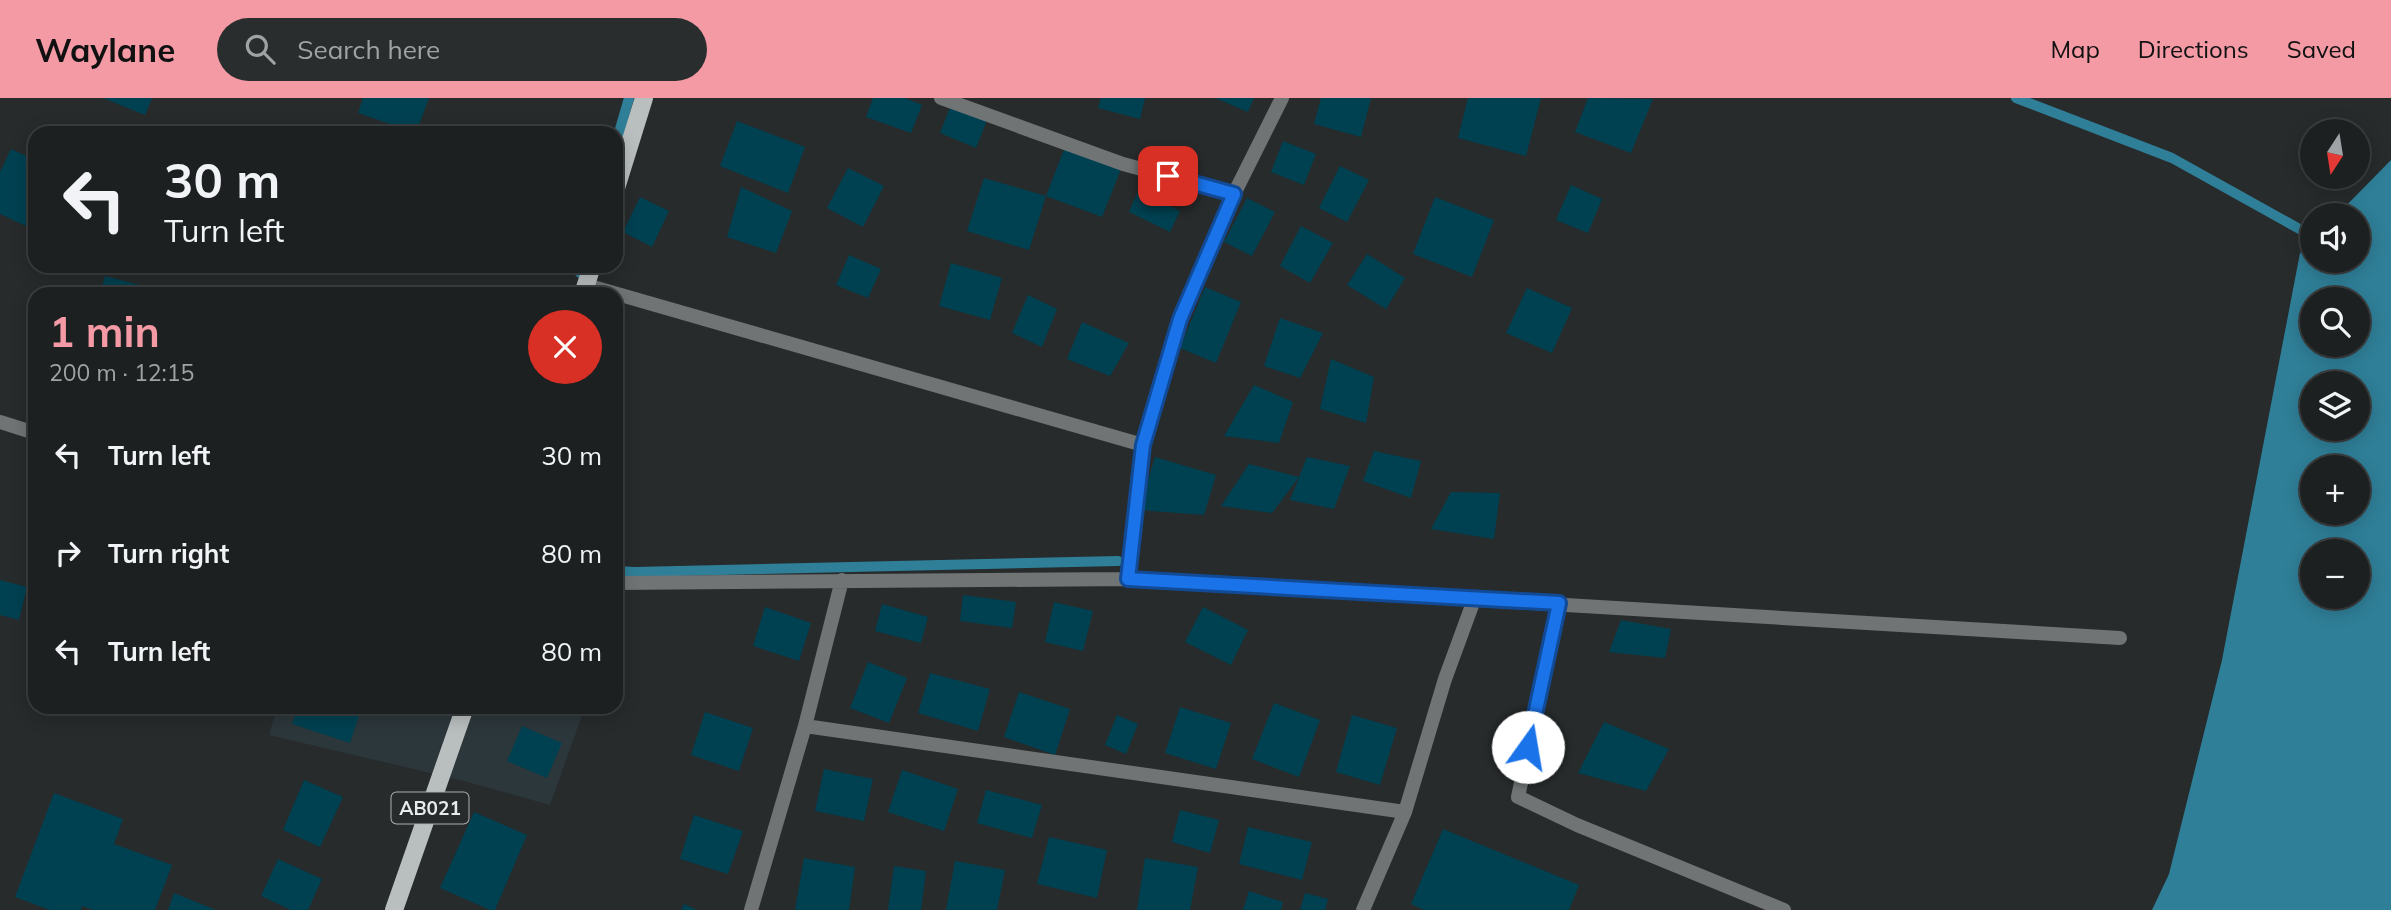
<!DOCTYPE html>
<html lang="en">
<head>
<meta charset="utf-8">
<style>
	:root { --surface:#1d2021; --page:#2a2d2e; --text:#f1f3f6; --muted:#a0a3a5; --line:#3b3e3f; --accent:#f49aa5 }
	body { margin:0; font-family:Mulish,sans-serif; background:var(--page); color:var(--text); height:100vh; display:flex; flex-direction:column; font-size:26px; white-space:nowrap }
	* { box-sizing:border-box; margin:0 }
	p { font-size:23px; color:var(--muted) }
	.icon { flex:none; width:38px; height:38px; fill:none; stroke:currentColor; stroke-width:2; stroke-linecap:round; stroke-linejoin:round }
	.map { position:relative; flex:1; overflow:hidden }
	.sheet { position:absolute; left:28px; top:189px; width:595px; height:427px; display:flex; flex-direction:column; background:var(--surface); border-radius:21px; box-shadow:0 4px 18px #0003,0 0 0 2px var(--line) }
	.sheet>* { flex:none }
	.banner { position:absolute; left:28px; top:28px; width:595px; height:147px; border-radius:21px; box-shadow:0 4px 18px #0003,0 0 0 2px var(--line); background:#1d2021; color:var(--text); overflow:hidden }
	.needle { width:46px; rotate:192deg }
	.tools { position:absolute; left:2300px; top:21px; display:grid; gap:14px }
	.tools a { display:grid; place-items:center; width:70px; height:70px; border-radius:50%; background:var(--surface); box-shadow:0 4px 18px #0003,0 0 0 2px var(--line); font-size:35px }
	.pin { position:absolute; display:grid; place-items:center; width:60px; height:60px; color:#fff; margin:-30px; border-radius:14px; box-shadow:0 4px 10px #0006 }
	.me { position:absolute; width:77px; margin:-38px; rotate:13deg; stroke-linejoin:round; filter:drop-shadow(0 0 5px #0008) }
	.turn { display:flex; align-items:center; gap:24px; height:147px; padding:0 21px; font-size:32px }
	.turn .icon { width:91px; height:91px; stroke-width:2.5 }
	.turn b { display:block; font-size:49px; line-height:60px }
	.round { display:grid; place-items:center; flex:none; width:74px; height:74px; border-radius:37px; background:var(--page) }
	.headline { display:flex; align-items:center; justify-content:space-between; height:119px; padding:0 21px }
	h1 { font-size:42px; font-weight:700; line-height:52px; color:var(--accent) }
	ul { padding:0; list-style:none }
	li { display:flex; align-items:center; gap:21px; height:98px; padding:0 21px }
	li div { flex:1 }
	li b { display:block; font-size:26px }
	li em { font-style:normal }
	header { display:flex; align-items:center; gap:42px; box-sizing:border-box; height:98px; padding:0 35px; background:var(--accent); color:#111 }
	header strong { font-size:33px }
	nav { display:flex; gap:38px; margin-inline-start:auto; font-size:24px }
	.search { width:490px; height:63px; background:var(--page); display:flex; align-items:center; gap:18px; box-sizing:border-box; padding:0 24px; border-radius:38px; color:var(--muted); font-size:26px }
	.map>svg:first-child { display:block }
	.built { fill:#2c373b }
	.water { fill:#2f7f98; fill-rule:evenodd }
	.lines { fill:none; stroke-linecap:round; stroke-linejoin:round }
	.stream { stroke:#2f7f98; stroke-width:10 }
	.building { fill:#004151 }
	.street { stroke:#717474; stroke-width:14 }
	.primary { stroke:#b9bebf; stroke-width:18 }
	.route-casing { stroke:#114b97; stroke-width:18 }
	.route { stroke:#1a73e8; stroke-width:12 }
	.labels { text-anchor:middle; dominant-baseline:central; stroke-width:7; stroke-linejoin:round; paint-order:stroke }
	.shield { fill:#272b2c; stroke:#aeb1b2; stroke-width:2 }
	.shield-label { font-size:19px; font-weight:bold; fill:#e8eaeb }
</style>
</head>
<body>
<header>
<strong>Waylane</strong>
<div class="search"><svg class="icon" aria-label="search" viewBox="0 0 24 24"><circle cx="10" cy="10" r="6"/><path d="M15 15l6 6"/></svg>Search here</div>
<nav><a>Map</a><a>Directions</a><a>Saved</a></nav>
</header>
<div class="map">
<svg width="2391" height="812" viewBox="0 0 2391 812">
	<rect width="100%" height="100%" fill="#272b2c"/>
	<path class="built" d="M277 609H585L550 707 464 683 269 637Z"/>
	<path class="water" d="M2391 62V812H2152L2169 776 2222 562 2300 155 2312 143V163H2357V117H2337ZM2312 201H2357V247H2312ZM2312 285H2357V331H2312ZM2312 369H2357V415H2312ZM2357 453V499H2312V453Z"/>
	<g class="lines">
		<path class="stream" d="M2016 0 2172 60 2312 138
			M616 45 629 0
			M580 175 582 168
			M616 473 635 474 1118 463"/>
	</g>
	<path class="building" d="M103 0H152L145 17Z
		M363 0H429L416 35 358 15Z
		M873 0H905L922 7 911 35 866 19Z
		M1101 0H1145L1140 21 1098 10Z
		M1215 0H1254L1248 14Z
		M1321 0H1371L1361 39 1314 26Z
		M1468 0H1541L1526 58 1458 40Z
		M1588 0 1653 1 1631 55 1575 34Z
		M951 7 987 22 976 50 940 35Z
		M737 23 805 49 788 95 720 68Z
		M1283 43 1316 56 1304 87 1271 74Z
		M1067 44 1123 66 1102 119 1046 98Z
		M11 51 35 62V132L0 116V74Z
		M1340 68 1369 82 1347 124 1319 110Z
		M848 70 884 88 863 129 827 110Z
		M984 80 1046 98 1029 152 967 133Z
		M1571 87 1602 101 1588 135 1556 122Z
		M741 89 792 113 776 155 727 139Z
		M1138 93 1180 113 1170 134 1129 114Z
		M640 99 669 113 652 149 623 134Z
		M1435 99 1494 122 1472 179 1413 156Z
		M1247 100 1275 114 1252 158 1224 144Z
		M1301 128 1333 145 1310 185 1280 168Z
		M1367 156 1405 180 1386 211 1347 187Z
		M849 157 881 171 868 200 836 187Z
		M951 165 1002 180 990 222 939 208Z
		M105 178 171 195V196H100Z
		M1205 189 1241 204 1216 265 1180 250Z
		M1527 190 1572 210 1552 255 1506 235Z
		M1028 197 1057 211 1042 249 1012 235Z
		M1280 220 1323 235 1300 280 1264 268Z
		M1082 224 1129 245 1110 278 1067 261Z
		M1331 261 1374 279 1366 325 1320 311Z
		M1254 287 1293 304 1279 345 1224 338Z
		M1374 353 1421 363 1411 400 1363 383Z
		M1155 359 1216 377 1204 417 1139 412Z
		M1307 359 1350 368 1334 411 1290 402Z
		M1249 366 1299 379 1272 415 1221 408Z
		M1451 394 1500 395 1494 441 1431 431Z
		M0 482 27 489 19 522 0 517Z
		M963 497 1016 504 1012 530 960 523Z
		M1054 504 1093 513 1083 553 1045 544Z
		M882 506 928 519 921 545 875 533Z
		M765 509 811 525 799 563 753 548Z
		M1203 509 1248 532 1231 567 1185 544Z
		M1621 522 1671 531 1665 560 1609 554Z
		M868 564 907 580 889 625 850 610Z
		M930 575 990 591 978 633 918 615Z
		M1019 594 1070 611 1055 657 1004 639Z
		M1274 605 1320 622 1299 679 1252 661Z
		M298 609H362L350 645 292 626Z
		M1180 609 1231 625 1216 671 1165 655Z
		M705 614 753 630 739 673 691 657Z
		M1117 617 1138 626 1126 656 1105 647Z
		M1352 617 1397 630 1380 687 1336 674Z
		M1604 624 1669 651 1646 693 1578 675Z
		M522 628 562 645 547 680 507 663Z
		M824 671 873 681 864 723 815 713Z
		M902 672 958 691 944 733 888 714Z
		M304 682 343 699 320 749 283 732Z
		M986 692 1042 707 1032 740 977 725Z
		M54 695 123 721 114 746 172 767 155 812H93L82 808 81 812H50L15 799Z
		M1180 712 1219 722 1210 755 1172 744Z
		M474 714 527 737 495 812H490L440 790Z
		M694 717 743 733 728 776 680 761Z
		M1248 729 1312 744 1302 782 1239 766Z
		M1443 731 1579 787 1569 812H1424L1411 806Z
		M1049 739 1107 752 1097 800 1037 786Z
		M804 760 855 769 849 812H795Z
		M1145 760 1198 769 1190 812H1137Z
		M278 761 322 781 308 812H291L261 798Z
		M955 763 1005 772 997 812H946Z
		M894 768 926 773 921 812H888Z
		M1249 793 1283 804 1281 812H1243Z
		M174 795 216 812H168Z
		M1305 795 1328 801 1325 812H1300Z
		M684 806 697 812H681Z"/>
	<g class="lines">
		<path class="street" d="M941 0 1123 66 1234 96
			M586 187 1143 347
			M0 324 35 335
			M1128 481 1143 347 1180 221 1234 96 1282 0
			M616 485 1128 481 2120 540
			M1559 505 1518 699 1577 727 1784 812
			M805 628 1405 714
			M751 812 805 628 842 482
			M1363 812 1405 714 1445 581 1474 502"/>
		<path class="primary" d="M616 90 644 0
			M583 196 592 168
			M394 812 465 609"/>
	</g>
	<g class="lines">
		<g class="route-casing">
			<path id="route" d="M1168 78 1234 96 1180 221 1143 347 1128 481 1559 505 1528 649"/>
		</g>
		<use href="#route" class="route"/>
	</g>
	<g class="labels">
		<rect class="shield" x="391.5" y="694.5" width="77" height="31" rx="5"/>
		<g class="shield-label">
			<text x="430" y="710">AB021</text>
		</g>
	</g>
</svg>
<div class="tools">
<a><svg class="needle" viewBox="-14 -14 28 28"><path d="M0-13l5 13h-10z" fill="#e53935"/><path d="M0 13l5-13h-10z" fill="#a0a3a5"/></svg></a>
<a><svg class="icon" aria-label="sound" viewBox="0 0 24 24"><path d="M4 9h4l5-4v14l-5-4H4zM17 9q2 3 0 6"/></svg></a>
<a><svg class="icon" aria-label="search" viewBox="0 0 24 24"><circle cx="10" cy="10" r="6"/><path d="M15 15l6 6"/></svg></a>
<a><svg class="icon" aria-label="layers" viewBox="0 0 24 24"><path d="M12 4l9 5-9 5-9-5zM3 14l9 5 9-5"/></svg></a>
<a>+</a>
<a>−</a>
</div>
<div class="pin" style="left:1168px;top:78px;background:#d93025"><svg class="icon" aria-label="arrive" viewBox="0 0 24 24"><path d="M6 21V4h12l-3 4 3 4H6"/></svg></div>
<svg class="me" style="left:1528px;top:649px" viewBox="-20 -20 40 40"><circle r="19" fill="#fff"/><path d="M0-13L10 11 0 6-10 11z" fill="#1a73e8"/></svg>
<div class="banner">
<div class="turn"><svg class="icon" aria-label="left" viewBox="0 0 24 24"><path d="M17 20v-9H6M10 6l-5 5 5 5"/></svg><div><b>30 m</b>Turn left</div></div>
</div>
<section class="sheet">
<div class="headline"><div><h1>1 min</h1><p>200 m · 12:15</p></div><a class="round" style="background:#d93025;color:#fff"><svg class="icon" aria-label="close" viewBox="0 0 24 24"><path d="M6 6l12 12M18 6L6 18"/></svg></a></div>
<ul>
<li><svg class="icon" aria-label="left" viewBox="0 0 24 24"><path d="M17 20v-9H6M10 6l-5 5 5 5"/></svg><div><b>Turn left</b></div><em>30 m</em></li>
<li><svg class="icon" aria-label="right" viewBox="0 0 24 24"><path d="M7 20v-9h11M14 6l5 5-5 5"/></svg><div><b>Turn right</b></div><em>80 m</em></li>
<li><svg class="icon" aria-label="left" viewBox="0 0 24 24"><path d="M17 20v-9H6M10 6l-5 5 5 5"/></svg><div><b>Turn left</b></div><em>80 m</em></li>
</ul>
</section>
</div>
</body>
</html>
